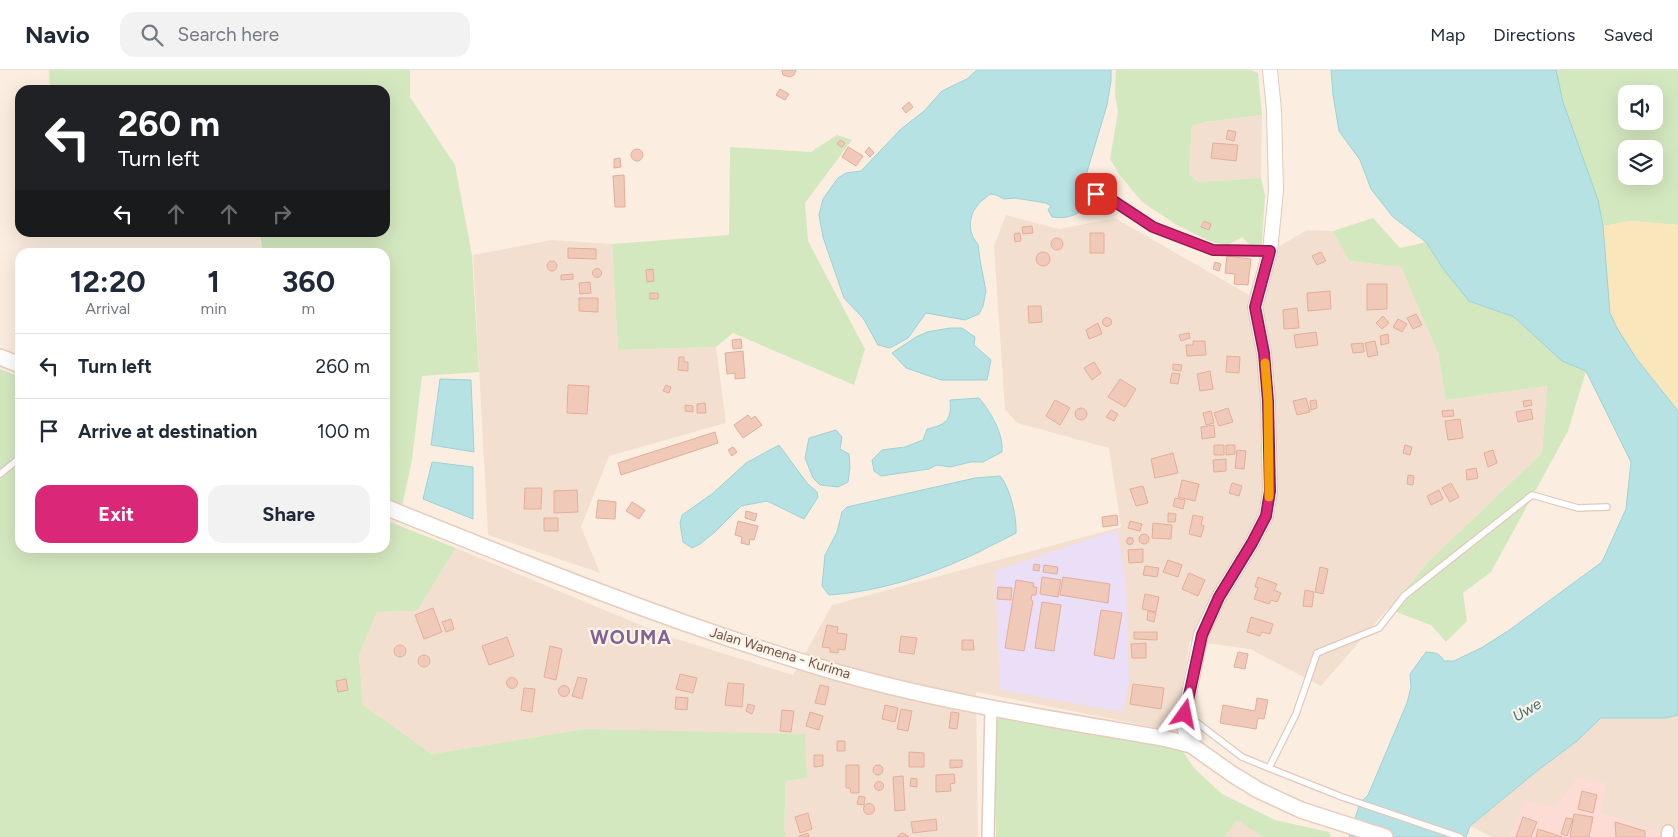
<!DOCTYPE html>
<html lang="en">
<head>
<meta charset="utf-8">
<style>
	:root { --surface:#fff; --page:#f2f2f3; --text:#1f2937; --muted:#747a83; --line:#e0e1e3; --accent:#db2777 }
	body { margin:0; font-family:Figtree,sans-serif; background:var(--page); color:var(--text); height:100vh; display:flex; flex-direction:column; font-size:19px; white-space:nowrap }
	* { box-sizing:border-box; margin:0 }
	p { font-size:16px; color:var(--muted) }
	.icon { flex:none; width:28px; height:28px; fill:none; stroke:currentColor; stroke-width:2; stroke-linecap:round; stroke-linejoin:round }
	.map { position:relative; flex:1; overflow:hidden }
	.sheet { position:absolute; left:15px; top:178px; width:375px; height:305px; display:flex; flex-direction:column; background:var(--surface); border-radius:15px; box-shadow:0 5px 20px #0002 }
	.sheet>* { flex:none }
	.banner { position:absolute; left:15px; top:15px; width:375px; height:152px; border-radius:15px; box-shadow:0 5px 20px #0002; background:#202124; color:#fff; overflow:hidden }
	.buttons { position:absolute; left:1618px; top:15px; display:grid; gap:10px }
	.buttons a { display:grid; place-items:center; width:45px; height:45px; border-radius:10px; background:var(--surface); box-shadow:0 5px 20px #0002; font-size:25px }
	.pin { position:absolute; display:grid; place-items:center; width:42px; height:42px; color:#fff; margin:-21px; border-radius:10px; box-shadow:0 2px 8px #0006 }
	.me { position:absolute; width:55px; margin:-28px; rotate:12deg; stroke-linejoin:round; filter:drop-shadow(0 0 4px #0008) }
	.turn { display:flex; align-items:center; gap:18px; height:105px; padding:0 20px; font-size:22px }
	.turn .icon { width:65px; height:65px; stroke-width:2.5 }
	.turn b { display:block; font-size:35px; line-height:42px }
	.lanes { display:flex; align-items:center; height:48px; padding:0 20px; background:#0003; justify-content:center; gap:25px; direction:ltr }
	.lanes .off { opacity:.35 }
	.eta { display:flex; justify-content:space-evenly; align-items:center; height:85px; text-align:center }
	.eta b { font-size:30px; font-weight:700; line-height:35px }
	.action { display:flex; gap:10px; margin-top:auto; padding:10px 20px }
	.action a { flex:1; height:58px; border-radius:15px; background:var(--accent); color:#fff; font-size:20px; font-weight:700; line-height:58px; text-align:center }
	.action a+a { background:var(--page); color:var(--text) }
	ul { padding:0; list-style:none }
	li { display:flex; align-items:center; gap:15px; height:65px; padding:0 20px; border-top:1px solid var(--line) }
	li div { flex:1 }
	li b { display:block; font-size:19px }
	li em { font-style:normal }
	header { display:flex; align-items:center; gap:30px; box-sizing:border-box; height:70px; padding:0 25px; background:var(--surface); border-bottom:1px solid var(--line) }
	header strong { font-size:24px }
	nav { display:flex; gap:28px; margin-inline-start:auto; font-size:18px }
	.search { width:350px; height:45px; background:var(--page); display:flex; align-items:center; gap:12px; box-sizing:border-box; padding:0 18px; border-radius:15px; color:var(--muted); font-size:19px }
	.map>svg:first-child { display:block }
	.residential { fill:#f3dfcf }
	.commercial { fill:#fcdcd4 }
	.education { fill:#ebdef7 }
	.green { fill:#d4e8c0; fill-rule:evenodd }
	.sand { fill:#fae6bb }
	.water { fill:#b6e2e4; stroke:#9dd2d5 }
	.building { fill:#f0c9b9; stroke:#e2ae9a }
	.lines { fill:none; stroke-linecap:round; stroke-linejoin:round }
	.service-casing { stroke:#dfcabd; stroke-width:8 }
	.minor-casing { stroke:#dfcabd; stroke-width:14 }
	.tertiary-casing { stroke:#dfcabd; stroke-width:16 }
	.secondary-casing { stroke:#e6ccbd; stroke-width:18 }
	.service { stroke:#fff; stroke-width:5.5 }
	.minor { stroke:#fff; stroke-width:11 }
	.tertiary { stroke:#fff; stroke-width:14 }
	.secondary { stroke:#fff; stroke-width:15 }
	.route-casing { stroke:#8e194d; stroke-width:12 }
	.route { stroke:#db2777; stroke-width:9 }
	.slow { stroke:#f59e0b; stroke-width:9 }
	.labels { text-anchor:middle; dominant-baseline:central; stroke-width:4.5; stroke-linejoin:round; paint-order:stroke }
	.street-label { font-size:14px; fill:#715349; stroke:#fff3e6 }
	.water-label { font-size:15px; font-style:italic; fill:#3d7377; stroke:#fff3e6 }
	.district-label { font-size:19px; font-weight:bold; letter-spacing:1px; fill:#7f6495; stroke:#fff3e6 }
</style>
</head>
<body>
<header>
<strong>Navio</strong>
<div class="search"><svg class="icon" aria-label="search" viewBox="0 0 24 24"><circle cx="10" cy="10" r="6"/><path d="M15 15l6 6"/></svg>Search here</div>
<nav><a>Map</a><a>Directions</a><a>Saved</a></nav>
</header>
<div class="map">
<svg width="1678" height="767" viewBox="0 0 1678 767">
	<rect width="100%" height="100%" fill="#fbeee0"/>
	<path class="residential" d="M1262 45 1261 108 1198 112 1189 104 1192 56 1205 52Z
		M1006 145 1059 159 1115 148 1249 225 1261 187 1307 160 1333 161 1349 191 1401 197 1438 283 1446 330 1547 316 1542 383 1430 490 1321 616 1250 579 1190 571 1179 636 1178 656 1167 660 976 622 978 767H786L784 759 786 711 807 708 584 659 432 684 363 635 359 585 377 542 417 541 456 478 667 566 793 605 832 535 1121 457 1109 378 1017 353 1005 339 994 176Z
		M552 170 612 174 618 280 716 277 726 353 609 386 581 457 600 503 488 465 473 185Z
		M1678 645V767H1492L1470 756 1537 701 1577 671 1602 648H1665Z
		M1237 750 1263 766V767H1225Z"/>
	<path class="commercial" d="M1578 707 1606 713 1600 743 1653 760 1678 761V767H1510L1525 730 1554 738Z"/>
	<path class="education" d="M1117 460 1126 512 1129 611 1123 642 1000 620 995 501Z"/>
	<path class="green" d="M49 0H410V27L455 95 472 185 479 302 422 306 412 390 402 436 385 429V182H263L260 163 385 162V20H50Z
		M1116 0H1251L1258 3 1262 45 1205 52 1192 56 1189 104 1198 112 1261 108 1265 125 1261 187 1242 167 1228 175 1211 172 1177 155 1142 132 1119 104 1110 89 1118 42 1115 25Z
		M1556 0H1678V155L1631 151 1603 156 1597 130 1563 32ZM1626 24H1654V51H1626ZM1626 79H1654V106H1626Z
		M837 65 852 70 805 133 808 171 865 279 854 315 733 263 716 277 618 280 612 174 729 165 730 77 811 82Z
		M1373 148 1400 178 1426 172 1444 200 1469 231 1514 247 1562 291 1586 301 1568 361 1491 502 1463 523 1467 551 1446 572 1431 555 1388 539 1430 490 1542 383 1547 316 1446 330 1438 283 1401 197 1349 191 1333 161Z
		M0 299 20 307V478H385V450L456 478 417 541 377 542 359 585 363 635 432 684 584 659 805 664 807 708 786 711 784 759 786 767H0Z
		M995 643 1182 680 1194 698 1222 724 1275 750 1329 762 1331 767H1263L1237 750 1225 767H996Z"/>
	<path class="sand" d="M1631 151 1678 155V341L1636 288 1617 258 1610 243 1603 156Z"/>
	<path class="water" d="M977 0H1111V11L1107 35 1081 122 1086 139C1072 146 1068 149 1052 147L1048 140 1051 136 1046 133 1015 128 1004 129 996 125 990 124C986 128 980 131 977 136 968 147 968 164 978 174L980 190 986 221 983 236 979 244 965 250 926 243 908 268 890 278 878 275 863 248 844 228 823 167 819 145 823 129 838 108 846 103 861 101 901 59 924 41 942 21 967 9Z
		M1331 0H1556L1563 32 1598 130 1603 156 1610 243 1617 258 1636 288 1678 341V645L1665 648H1601L1577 671 1537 701 1470 756 1466 767H1349L1360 733 1368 725 1407 633 1411 617 1410 604 1426 582C1435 583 1439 582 1444 591H1454L1481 578 1508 561 1602 492 1626 439 1631 392 1586 301 1562 291 1514 247 1469 231 1444 200 1426 172 1393 147 1371 119 1360 90 1339 61 1333 25Z
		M950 258H962L975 267 974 275 991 290 987 310H941L906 298 892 283 916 267 927 262Z
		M440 309 471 310 474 382 431 375Z
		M979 328C990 341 1004 364 1002 382L983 392H971L950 397 937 395 929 399 881 406 874 401 872 390 882 380 905 377 923 370 927 359C946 355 952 350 950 330Z
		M836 360 842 367 840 379 849 384 850 397 848 412 838 417 820 415 813 408 805 388 809 368Z
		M779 375 807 413 817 422 818 427 804 449 767 431 741 436 715 462 700 474 692 478 683 472 680 453 682 445 712 424 746 393Z
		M432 392 473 397V449L423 429Z
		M1000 406C1010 417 1017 448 1016 463 1004 470 991 475 979 482 930 505 883 521 829 525L822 516 825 485 837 462 842 442 847 437 975 408Z"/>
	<path class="building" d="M782 0H796L794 5 790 7 783 5Z
		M780 19 789 24 785 30 776 25Z
		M909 32 913 37 906 43 902 38Z
		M1228 60 1236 62 1234 71 1226 69Z
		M840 70 845 73 842 77 837 74Z
		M1213 73 1238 75 1236 91 1211 88Z
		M848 77 863 86 856 96 842 87Z
		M869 77 874 83 870 87 865 82Z
		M631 85a6 6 0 1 1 12 0a6 6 0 1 1-12 0Z
		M620 88 621 97 614 98V89Z
		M624 105 625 137H615L613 106Z
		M1204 151 1211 154 1209 160 1201 157Z
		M1032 156 1033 163 1023 164 1022 157Z
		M1020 163 1021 171 1015 172 1014 164Z
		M1090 163H1104V183H1090Z
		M1051 174a6 6 0 1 1 12 0a6 6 0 1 1-12 0Z
		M568 178 596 179V189L568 188Z
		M1036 189a7 7 0 1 1 14 0a7 7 0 1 1-14 0Z
		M1321 182 1326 191 1317 195 1312 186Z
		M1227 186 1251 189 1248 215 1234 214 1235 204 1225 203Z
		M547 196a5 5 0 1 1 10 0a5 5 0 1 1-10 0Z
		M1215 192 1221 194 1219 201 1213 199Z
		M592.5 203a4.5 4.5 0 1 1 9 0a4.5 4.5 0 1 1-9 0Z
		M653 199 654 211 647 212 646 200Z
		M573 204V209L561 210V205Z
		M590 212 591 223 580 224 579 213Z
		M1367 214H1387V239L1367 240Z
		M1330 221 1331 239 1308 241 1307 223Z
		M650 223H658V229H650Z
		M579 228H598V242L579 241Z
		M1028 236H1041L1042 252 1029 253Z
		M1297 238 1299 258 1284 259 1283 240Z
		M1416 244 1422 255 1413 259 1407 248Z
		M1383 246 1389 253 1382 259 1376 253Z
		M1102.5 252a4.5 4.5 0 1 1 9 0a4.5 4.5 0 1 1-9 0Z
		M1398 249 1407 254 1402 262 1393 257Z
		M1098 253 1102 264 1089 269 1086 260Z
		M1316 262 1318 275 1296 278 1294 265Z
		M1189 263 1190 268 1181 271 1179 265Z
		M1388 264 1389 273 1381 275 1380 266Z
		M741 269 742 278 733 279 732 270Z
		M1193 271H1205L1206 285 1187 286 1186 275H1193Z
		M1375 271 1378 285 1368 287 1365 273Z
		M1363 273 1364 282 1353 283 1351 274Z
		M743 281 745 308 735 309V303L727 304 725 283Z
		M1227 286 1240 287 1239 303 1226 302Z
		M679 287H684V292H688V301L678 300Z
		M1094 292 1101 303 1092 310 1084 298Z
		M1173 294 1182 295 1181 301 1173 300Z
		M1210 301 1213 319 1200 321 1197 304Z
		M1172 303 1180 304 1178 314 1170 313Z
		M1120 309 1136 319 1125 337 1108 327Z
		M568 315 589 316 587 344 567 343Z
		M666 315 671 317 669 323 663 321Z
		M1306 328 1310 342 1297 345 1293 331Z
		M1055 330 1070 338 1060 355 1046 346Z
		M1316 330 1317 338 1311 340 1310 331Z
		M1531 330 1532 335 1524 337 1523 331Z
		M705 333 706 343H697V334Z
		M685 335 693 336V342L685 341Z
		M1075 344a6 6 0 1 1 12 0a6 6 0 1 1-12 0Z
		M1228 338 1233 352 1219 356 1214 343Z
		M1531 339 1533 349 1518 352 1516 342Z
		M1111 340 1118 344 1114 351 1106 347Z
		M1453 340 1454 346 1443 347 1442 341Z
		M1211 341 1214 353 1206 355 1203 343Z
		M748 345 751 349 755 346 762 355 743 368 734 355Z
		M1460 349 1463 368 1448 370 1445 351Z
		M1214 355 1215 367 1202 369 1201 357Z
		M715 362 718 373 621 405 618 393Z
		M1214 375H1224V385H1214Z
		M1226 375H1235V384L1226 385Z
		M1405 375 1412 377 1410 385 1403 383Z
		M733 377 737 382 732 386 728 380Z
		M1237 380 1246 381 1244 399 1235 398Z
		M1493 380 1497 393 1488 397 1484 383Z
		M1173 383 1178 403 1155 408 1151 389Z
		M1226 389V401L1214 402 1213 390Z
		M1476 398 1478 408 1467 410 1466 400Z
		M1408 405 1414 406 1413 415 1407 414Z
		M1182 410 1199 414 1195 431 1178 427Z
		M1232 413 1242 416 1239 426 1229 423Z
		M1451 413 1459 427 1450 432 1442 418Z
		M1143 416 1148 433 1136 436 1130 419Z
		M525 418H542L541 439H524Z
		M577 420 578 442 554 443V421Z
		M1439 420 1443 429 1431 435 1427 426Z
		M1175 428 1185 430 1183 439 1173 436Z
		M598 430 616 432 615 449 596 448Z
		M632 432 645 440 639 449 626 441Z
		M746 441 757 444 755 451 745 448Z
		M1168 443 1176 444 1175 452H1168Z
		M1117 445 1118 455 1103 457 1102 447Z
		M1193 445 1203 447 1201 455 1204 456 1201 467 1189 464Z
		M544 448H558V461H544Z
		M738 451 758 456 754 470 750 469 749 475 741 473 742 467 735 465Z
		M1130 451 1142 454 1140 461 1128 458Z
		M1153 453 1172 455 1171 469 1152 468Z
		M1139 469a5 5 0 1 1 10 0a5 5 0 1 1-10 0Z
		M1126.5 471a3.5 3.5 0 1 1 7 0a3.5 3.5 0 1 1-7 0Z
		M1143 479V492L1129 493 1128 480Z
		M1168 490 1182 495 1178 507 1163 502Z
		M1034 494 1040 495 1039 501 1033 500Z
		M1044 495 1058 497 1057 504 1043 502Z
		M1145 496 1159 498 1157 507 1143 505Z
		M1320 497 1328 499 1323 524 1315 522Z
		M1189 503 1205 510 1198 526 1182 519Z
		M1042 507 1061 510 1058 527 1040 524Z
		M1063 507 1110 514 1108 533 1060 525Z
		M1258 507 1277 514 1274 520 1281 523 1277 532 1271 530 1269 534 1254 529 1258 518 1255 517Z
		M1016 510 1034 513 1033 517H1037L1036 525H1032L1031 530 1033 531 1024 581 1005 578Z
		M998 517 1012 518 1011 530 997 529Z
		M1305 520 1314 522 1312 537 1303 536Z
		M1145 524 1159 527 1156 542 1142 539Z
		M1042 532 1061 535 1054 581 1035 578Z
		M433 538 442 562 424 569 415 545Z
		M1101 540 1122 543 1114 589 1094 585Z
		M1148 541 1156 543 1154 552 1147 550Z
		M1251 547 1273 554 1270 564 1262 562 1260 566 1247 562Z
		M451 549 454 559 446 562 442 552Z
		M827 555 838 557 837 563 847 564 845 580 838 579V583L830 582V578L822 577Z
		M1134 562H1157V570L1134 569Z
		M901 566 917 568 914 584 899 582Z
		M507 567 514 586 489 595 482 576Z
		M962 570H973L974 580H962Z
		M1146 573V588H1132L1131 574Z
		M394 581a6 6 0 1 1 12 0a6 6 0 1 1-12 0Z
		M550 576 562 579 556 610 544 607Z
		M1238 582 1248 584 1245 599 1234 597Z
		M418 591a6 6 0 1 1 12 0a6 6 0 1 1-12 0Z
		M680 604 697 608 693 623 676 619Z
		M578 607 587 609 582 629 572 626Z
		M506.5 613a5.5 5.5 0 1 1 11 0a5.5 5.5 0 1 1-11 0Z
		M346 609 348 620 338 622 336 611Z
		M728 613 744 614 742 637 725 635Z
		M1133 614 1164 618 1161 639 1130 634Z
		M820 615 829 617 825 635 815 633Z
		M558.5 621a5.5 5.5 0 1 1 11 0a5.5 5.5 0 1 1-11 0Z
		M524 618 535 619 532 642 521 640Z
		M676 627 688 628 687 640 675 639Z
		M1257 628 1268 630 1264 649 1258 648 1256 659 1220 653 1223 635 1255 641Z
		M748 634 755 636 752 644 746 641Z
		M885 635 898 638 895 652 882 649Z
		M901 639 912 641 908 661 897 659Z
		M782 640 794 641 791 662 780 661Z
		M810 642 823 646 819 660 806 656Z
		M951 642 959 643 957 659 949 658Z
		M837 671H845V681H837Z
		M909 682 924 683V697H909Z
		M814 685H823V696L814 697Z
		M950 690H962V697L950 698Z
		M846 695H859V723H851L850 718H846Z
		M873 700a5 5 0 1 1 10 0a5 5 0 1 1-10 0Z
		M954 704 955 713 950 714 951 721 936 722V705Z
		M903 706 905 740 895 741 893 707Z
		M911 708 917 709V717L910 716Z
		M874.5 716a4.5 4.5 0 1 1 9 0a4.5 4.5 0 1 1-9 0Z
		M1582 721 1597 725 1593 743 1578 739Z
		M859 726 865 727 864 735 857 734Z
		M863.5 739a5.5 5.5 0 1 1 11 0a5.5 5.5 0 1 1-11 0Z
		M808 743 812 759 800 763 795 747Z
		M1574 744 1593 747 1589 767H1570Z
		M1523 747 1537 752 1531 767H1516Z
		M1566 748 1573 749 1567 766 1561 764Z
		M936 749 937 760 913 763 911 752Z
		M1615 752 1645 761V767H1616Z
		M1538 759 1562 767H1536Z
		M808 763 809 767H799V766Z
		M903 763 909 767H897L900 764Z"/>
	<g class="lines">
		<g class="service-casing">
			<path id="service" d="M1086 122 1106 126 1153 157 1213 180 1268 181
				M0 404 16 391 20 386
				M1187 645 1242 687 1269 698 1296 644 1317 583 1379 558 1404 526 1532 425 1578 438 1607 437
				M1269 698 1342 727 1460 767"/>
		</g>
		<g class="minor-casing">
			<path id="minor" d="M988 767 991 638
				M1667 767 1668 761"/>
		</g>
		<g class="tertiary-casing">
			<path id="tertiary" d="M1191 675 1184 657 1185 644 1201 565 1219 527 1252 473 1266 446 1270 421 1268 331 1264 283 1255 237 1270 181 1276 121 1274 40 1270 0"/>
		</g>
		<g class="secondary-casing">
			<path id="secondary" d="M0 287 20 295
				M385 437C531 496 677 555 829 600 939 632 1054 649 1167 669L1191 675 1232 704 1258 720 1301 740 1385 767"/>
		</g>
		<use href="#service" class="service"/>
		<use href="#minor" class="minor"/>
		<use href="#tertiary" class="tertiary"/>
		<use href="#secondary" class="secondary"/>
	</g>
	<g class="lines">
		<g class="route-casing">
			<path id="route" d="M1096 124 1106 126 1153 157 1213 180 1270 181 1255 237 1264 283 1268 331 1270 421 1266 446 1252 473 1219 527 1202 565 1185 644"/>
		</g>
		<use href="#route" class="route"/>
		<path class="slow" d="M1265 293 1268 331 1269 427"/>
	</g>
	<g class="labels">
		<g class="street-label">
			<text transform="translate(780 583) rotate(17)">Jalan Wamena - Kurima</text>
		</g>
		<g class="water-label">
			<text transform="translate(1527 640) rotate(-31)">Uwe</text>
		</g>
		<g class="district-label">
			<text x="631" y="567">WOUMA</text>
		</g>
	</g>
</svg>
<div class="buttons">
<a><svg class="icon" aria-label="sound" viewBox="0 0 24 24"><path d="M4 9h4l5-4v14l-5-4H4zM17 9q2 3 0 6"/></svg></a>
<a><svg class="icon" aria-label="layers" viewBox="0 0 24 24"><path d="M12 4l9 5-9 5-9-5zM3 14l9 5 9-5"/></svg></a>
</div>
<div class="pin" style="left:1096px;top:124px;background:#d93025"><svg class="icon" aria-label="arrive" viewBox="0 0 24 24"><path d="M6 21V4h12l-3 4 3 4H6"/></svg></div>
<svg class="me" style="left:1185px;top:644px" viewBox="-20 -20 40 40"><path d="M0-17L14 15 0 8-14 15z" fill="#db2777" stroke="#fff" stroke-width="4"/></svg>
<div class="banner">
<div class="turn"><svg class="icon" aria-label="left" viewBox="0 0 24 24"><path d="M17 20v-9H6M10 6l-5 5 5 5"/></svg><div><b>260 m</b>Turn left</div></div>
<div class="lanes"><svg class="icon" aria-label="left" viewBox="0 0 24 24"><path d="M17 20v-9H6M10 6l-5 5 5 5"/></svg><svg class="icon off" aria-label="ahead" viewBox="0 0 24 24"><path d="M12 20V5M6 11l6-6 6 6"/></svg><svg class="icon off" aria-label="ahead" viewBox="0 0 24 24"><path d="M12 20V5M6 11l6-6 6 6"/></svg><svg class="icon off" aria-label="right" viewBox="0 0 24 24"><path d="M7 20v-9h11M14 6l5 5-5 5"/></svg></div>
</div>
<section class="sheet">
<div class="eta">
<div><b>12:20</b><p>Arrival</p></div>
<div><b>1</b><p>min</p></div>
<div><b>360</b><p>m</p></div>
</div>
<ul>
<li><svg class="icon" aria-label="left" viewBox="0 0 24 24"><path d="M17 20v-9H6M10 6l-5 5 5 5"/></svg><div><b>Turn left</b></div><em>260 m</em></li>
<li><svg class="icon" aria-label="arrive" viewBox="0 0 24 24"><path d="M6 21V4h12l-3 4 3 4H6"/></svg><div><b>Arrive at destination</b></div><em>100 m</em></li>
</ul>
<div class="action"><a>Exit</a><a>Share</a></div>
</section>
</div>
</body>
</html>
